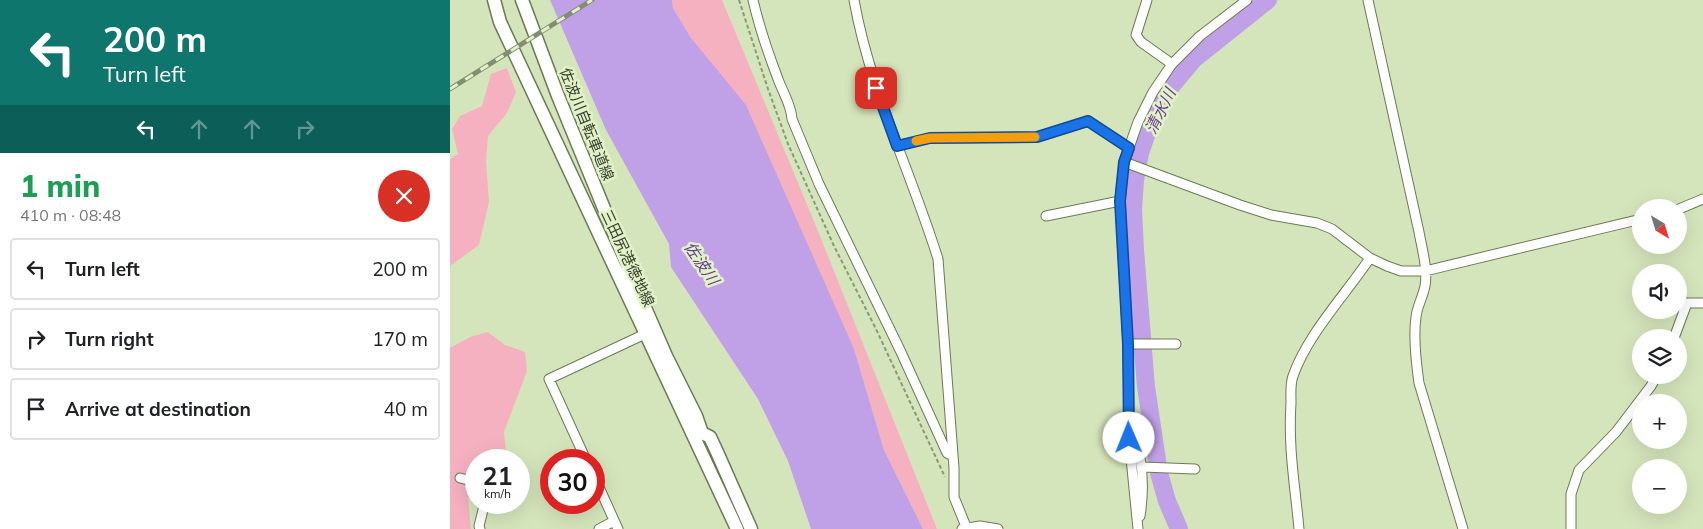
<!DOCTYPE html>
<html lang="en">
<head>
<meta charset="utf-8">
<style>
	:root { --surface:#fff; --page:#f2f2f2; --text:#202124; --muted:#757577; --line:#e0e0e0 }
	body { margin:0; font-family:Mulish,"Noto Sans JP",sans-serif; background:var(--page); color:var(--text); height:100vh; display:flex; flex-direction:column; font-size:19px; white-space:nowrap }
	* { box-sizing:border-box; margin:0 }
	p { font-size:16px; color:var(--muted) }
	.icon { flex:none; width:28px; height:28px; fill:none; stroke:currentColor; stroke-width:2; stroke-linecap:round; stroke-linejoin:round }
	.map { position:relative; flex:1; overflow:hidden }
	.details { display:flex; flex-direction:column; background:var(--surface); width:450px }
	.details>* { flex:none }
	.top-card { background:#0f766e; color:#fff; overflow:hidden }
	.needle { width:32px; rotate:142deg }
	.fabs { position:absolute; left:1182px; top:199px; display:grid; gap:10px }
	.fabs a { display:grid; place-items:center; width:55px; height:55px; border-radius:50%; background:var(--surface); box-shadow:0 5px 20px #0002; font-size:25px }
	.speed { position:absolute; left:15px; top:449px; display:flex; gap:10px; font-size:25px; font-weight:700; text-align:center }
	.speed>* { display:grid; place-content:center; width:65px; height:65px; border-radius:50%; background:var(--surface); box-shadow:0 5px 20px #0002; line-height:1 }
	.speed small { font-size:12px; font-weight:400 }
	.speed .limit { border:8px solid #d22; background:#fff; color:#111 }
	.pin { position:absolute; display:grid; place-items:center; width:42px; height:42px; color:#fff; margin:-21px; border-radius:10px; box-shadow:0 2px 8px #0006 }
	.me { position:absolute; width:55px; margin:-28px; rotate:359deg; stroke-linejoin:round; filter:drop-shadow(0 0 4px #0008) }
	.turn { display:flex; align-items:center; gap:18px; height:105px; padding:0 20px; font-size:22px }
	.turn .icon { width:65px; height:65px; stroke-width:2.5 }
	.turn b { display:block; font-size:35px; line-height:42px }
	.lanes { display:flex; align-items:center; height:48px; padding:0 20px; background:#0003; justify-content:center; gap:25px; direction:ltr }
	.lanes .off { opacity:.35 }
	.round { display:grid; place-items:center; flex:none; width:52px; height:52px; border-radius:26px; background:var(--page) }
	.summary { display:flex; align-items:center; justify-content:space-between; height:85px; padding:0 20px }
	h1 { font-size:30px; font-weight:800; line-height:38px; color:#1e9e55 }
	ul { padding:0; list-style:none }
	li { display:flex; align-items:center; gap:15px; height:62px; margin:0 10px 8px; padding:0 10px; border:2px solid var(--line); border-radius:5px }
	li div { flex:1 }
	li b { display:block; font-size:19px }
	li em { font-style:normal }
	main { display:flex; flex:1; min-height:0 }
	.map>svg:first-child { display:block }
	.green { fill:#f6b1c0 }
	.water { fill:#c0a0e7 }
	.lines { fill:none; stroke-linecap:round; stroke-linejoin:round }
	.river { stroke:#c0a0e7; stroke-width:18 }
	.minor-casing { stroke:#6c7a54; stroke-width:11 }
	.secondary-casing { stroke:#6c7a54; stroke-width:15 }
	.path { stroke:#8b9778; stroke-width:2; stroke-dasharray:4 2.5; stroke-linecap:butt }
	.minor { stroke:#fff; stroke-width:9 }
	.secondary { stroke:#fff; stroke-width:12 }
	.rail-casing { stroke:#838d71; stroke-width:5 }
	.rail { stroke:#e2f2c8; stroke-width:3; stroke-dasharray:9; stroke-linecap:butt }
	.route-casing { stroke:#114b97; stroke-width:12 }
	.route { stroke:#1a73e8; stroke-width:9 }
	.slow { stroke:#f59e0b; stroke-width:9 }
	.labels { text-anchor:middle; dominant-baseline:central; stroke-width:5; stroke-linejoin:round; paint-order:stroke }
	.street-label { font-size:15px; fill:#373d2c; stroke:#e2f2c8 }
	.water-label { font-size:16px; font-style:italic; fill:#673e90; stroke:#e2f2c8 }
</style>
</head>
<body>
<main>
<section class="details">
<div class="top-card">
<div class="turn"><svg class="icon" aria-label="left" viewBox="0 0 24 24"><path d="M17 20v-9H6M10 6l-5 5 5 5"/></svg><div><b>200 m</b>Turn left</div></div>
<div class="lanes"><svg class="icon" aria-label="left" viewBox="0 0 24 24"><path d="M17 20v-9H6M10 6l-5 5 5 5"/></svg><svg class="icon off" aria-label="ahead" viewBox="0 0 24 24"><path d="M12 20V5M6 11l6-6 6 6"/></svg><svg class="icon off" aria-label="ahead" viewBox="0 0 24 24"><path d="M12 20V5M6 11l6-6 6 6"/></svg><svg class="icon off" aria-label="right" viewBox="0 0 24 24"><path d="M7 20v-9h11M14 6l5 5-5 5"/></svg></div>
</div>
<div class="summary"><div><h1>1 min</h1><p>410 m · 08:48</p></div><a class="round" style="background:#d93025;color:#fff"><svg class="icon" aria-label="close" viewBox="0 0 24 24"><path d="M6 6l12 12M18 6L6 18"/></svg></a></div>
<ul>
<li><svg class="icon" aria-label="left" viewBox="0 0 24 24"><path d="M17 20v-9H6M10 6l-5 5 5 5"/></svg><div><b>Turn left</b></div><em>200 m</em></li>
<li><svg class="icon" aria-label="right" viewBox="0 0 24 24"><path d="M7 20v-9h11M14 6l5 5-5 5"/></svg><div><b>Turn right</b></div><em>170 m</em></li>
<li><svg class="icon" aria-label="arrive" viewBox="0 0 24 24"><path d="M6 21V4h12l-3 4 3 4H6"/></svg><div><b>Arrive at destination</b></div><em>40 m</em></li>
</ul>
</section>
<div class="map">
<svg width="1253" height="529" viewBox="0 0 1253 529">
	<rect width="100%" height="100%" fill="#d5e5bb"/>
	<path class="green" d="M222 0H272L368 231 487 529H473L434 450 404 349 241 38 223 8Z
		M57 68 66 92 57 113 38 136 36 161 39 202 29 245 0 266V159L8 154 2 129 10 116 32 106 41 74Z
		M38 332 55 345 75 352 77 371 54 432 57 460H26V482L18 498 21 529H0V348L20 337Z"/>
	<path class="water" d="M100 0H222L223 8 241 38 296 105 404 349 434 450 473 529H361L338 461 308 399 221 267 219 244 156 130Z"/>
	<g class="lines">
		<path class="river" d="M729 529 717 501 709 473 696 387 685 250 683 209 685 180 690 153 700 124 718 90 744 59 818 0"/>
		<g class="minor-casing">
			<path id="minor" d="M303 0C309 26 318 53 328 79 333 93 341 104 342 119L369 184 450 350 497 453 503 456
				M404 0C420 90 461 172 488 259L504 468V497L517 529
				M697 0 686 35 691 42 722 64
				M918 0 969 232C972 249 978 269 975 286 973 297 967 306 966 317 963 338 966 362 969 383L1013 529
				M447 146 480 138 587 137 638 121 679 148
				M674 162 790 205 821 215 867 223 882 229 920 258 937 266 951 271H975L1191 219
				M1229 209 1253 199
				M596 216 670 201
				M1224 338 1237 303H1253
				M678 344H726
				M681 423C692 453 695 485 690 516
				M136 460 99 379 195 334
				M692 467 745 469
				M144 476 168 529
				M10 478 26 482
				M30 529 29 526 35 502
				M149 529 164 521
				M512 529 530 526 548 529
				M688 529 679 438 678 344 670 201 674 162 688 122 703 92 722 64 750 36 797 0
				M849 529C845 485 838 448 841 403 841 395 840 384 843 376 857 335 896 294 920 258
				M1121 529V494L1129 470 1166 432 1201 386 1207 375"/>
		</g>
		<g class="secondary-casing">
			<path id="secondary" d="M44 0 50 22 287 529
				M72 0 108 96 189 294 216 356 246 416 252 433 260 437 267 452 301 529"/>
		</g>
		<path class="path" d="M289 0 318 89 338 144 384 246 426 329 495 477"/>
		<use href="#minor" class="minor"/>
		<use href="#secondary" class="secondary"/>
		<g class="rail-casing">
			<path id="rail" d="M0 89 142 0"/>
		</g>
		<use href="#rail" class="rail"/>
	</g>
	<g class="lines">
		<g class="route-casing">
			<path id="route" d="M426 88 447 146 480 138 587 137 638 121 679 148 674 162 670 201 678 344 679 438"/>
		</g>
		<use href="#route" class="route"/>
		<path class="slow" d="M466 141 480 138 585 137"/>
	</g>
	<g class="labels">
		<g class="street-label">
			<text transform="translate(137 124) rotate(68)">佐波川自転車道線</text>
			<text transform="translate(178 258) rotate(65)">三田尻港徳地線</text>
		</g>
		<g class="water-label">
			<text transform="translate(710 111) rotate(-64)">清水川</text>
			<text transform="translate(252 263) rotate(56)">佐波川</text>
		</g>
	</g>
</svg>
<div class="fabs">
<a><svg class="needle" viewBox="-14 -14 28 28"><path d="M0-13l5 13h-10z" fill="#e53935"/><path d="M0 13l5-13h-10z" fill="#757577"/></svg></a>
<a><svg class="icon" aria-label="sound" viewBox="0 0 24 24"><path d="M4 9h4l5-4v14l-5-4H4zM17 9q2 3 0 6"/></svg></a>
<a><svg class="icon" aria-label="layers" viewBox="0 0 24 24"><path d="M12 4l9 5-9 5-9-5zM3 14l9 5 9-5"/></svg></a>
<a>+</a>
<a>−</a>
</div>
<div class="speed"><div>21<small>km/h</small></div><div class="limit">30</div></div>
<div class="pin" style="left:426px;top:88px;background:#d93025"><svg class="icon" aria-label="arrive" viewBox="0 0 24 24"><path d="M6 21V4h12l-3 4 3 4H6"/></svg></div>
<svg class="me" style="left:679px;top:438px" viewBox="-20 -20 40 40"><circle r="19" fill="#fff"/><path d="M0-13L10 11 0 6-10 11z" fill="#1a73e8"/></svg>
</div>
</main>
</body>
</html>
